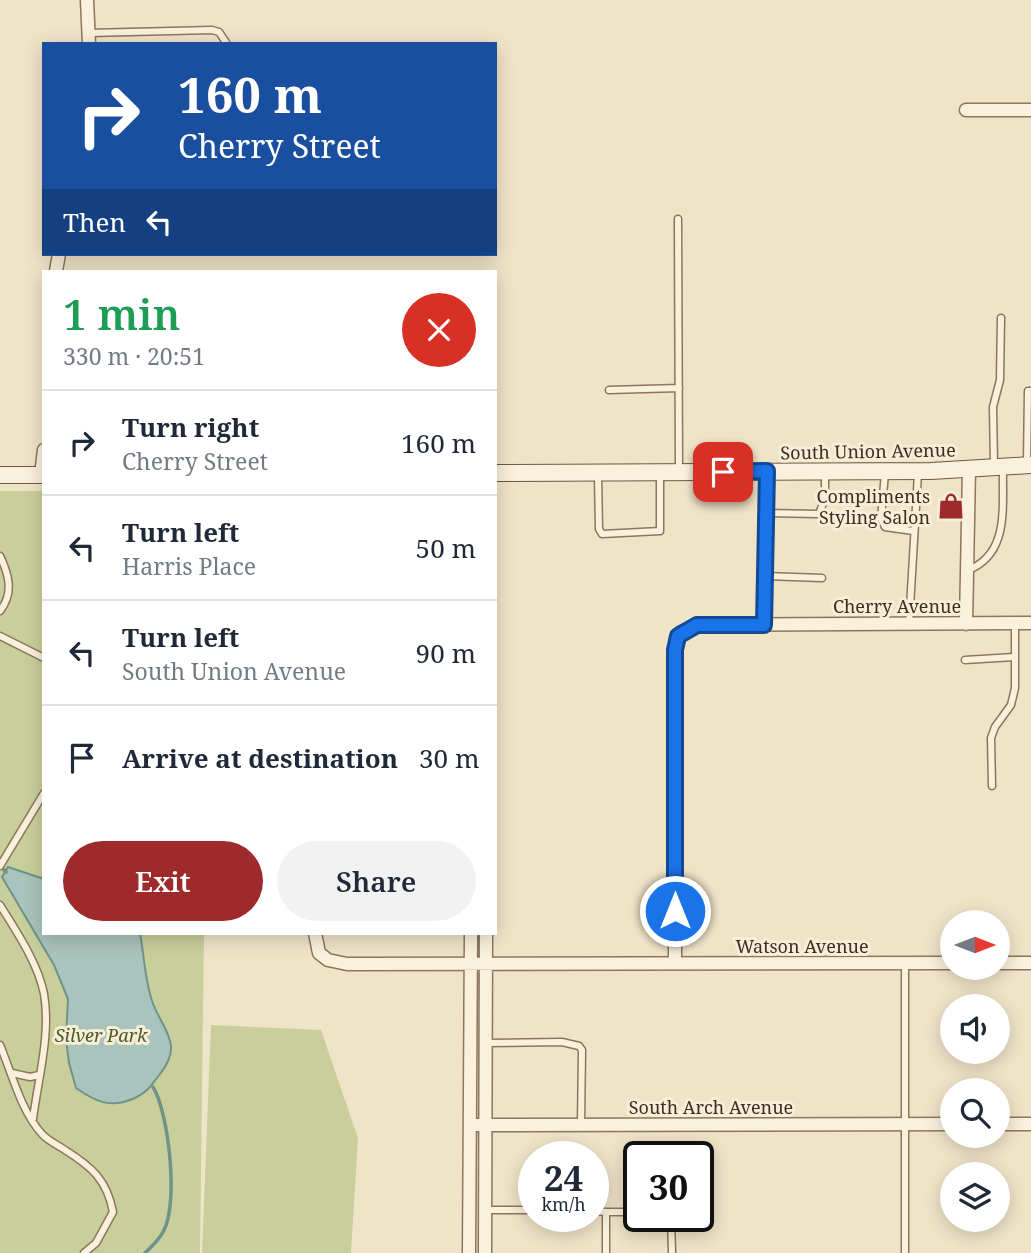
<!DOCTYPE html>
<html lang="en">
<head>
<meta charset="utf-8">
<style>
	:root { --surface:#fff; --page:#f2f2f3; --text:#1f2937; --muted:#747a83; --line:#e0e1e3; --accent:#9e2a2b }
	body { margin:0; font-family:"Noto Serif",serif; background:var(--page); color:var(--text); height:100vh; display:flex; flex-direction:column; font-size:26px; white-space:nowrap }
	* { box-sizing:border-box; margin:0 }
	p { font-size:23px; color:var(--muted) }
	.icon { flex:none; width:38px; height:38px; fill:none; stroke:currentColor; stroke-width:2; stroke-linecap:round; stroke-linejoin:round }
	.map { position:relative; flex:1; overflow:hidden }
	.details { position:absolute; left:42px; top:270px; width:455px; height:665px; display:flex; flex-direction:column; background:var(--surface); border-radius:0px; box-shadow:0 4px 18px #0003 }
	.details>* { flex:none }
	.top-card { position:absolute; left:42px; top:42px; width:455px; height:214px; border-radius:0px; box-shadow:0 4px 18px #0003; background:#1a4fa0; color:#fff; overflow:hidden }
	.needle { width:46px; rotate:90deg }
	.fabs { position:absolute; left:940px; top:910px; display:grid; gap:14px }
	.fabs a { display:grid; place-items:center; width:70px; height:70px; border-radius:50%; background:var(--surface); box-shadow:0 4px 18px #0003; font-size:35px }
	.speed { position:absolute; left:518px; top:1141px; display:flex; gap:14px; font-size:35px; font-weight:700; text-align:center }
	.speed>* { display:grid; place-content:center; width:91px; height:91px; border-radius:50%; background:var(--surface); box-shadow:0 4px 18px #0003; line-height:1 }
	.speed small { font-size:18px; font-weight:400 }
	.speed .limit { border:4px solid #111; border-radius:10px; background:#fff; color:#111 }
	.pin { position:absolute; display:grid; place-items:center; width:60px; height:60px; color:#fff; margin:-30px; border-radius:14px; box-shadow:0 4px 10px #0006 }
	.me { position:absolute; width:77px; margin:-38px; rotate:0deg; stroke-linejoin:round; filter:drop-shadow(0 0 5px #0008) }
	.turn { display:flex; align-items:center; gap:24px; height:147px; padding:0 21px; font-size:32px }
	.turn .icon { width:91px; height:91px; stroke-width:2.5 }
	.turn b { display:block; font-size:49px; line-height:60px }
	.then { display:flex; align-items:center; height:66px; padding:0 21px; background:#0003; gap:14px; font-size:26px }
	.round { display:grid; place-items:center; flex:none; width:74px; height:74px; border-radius:37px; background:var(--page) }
	.overview { display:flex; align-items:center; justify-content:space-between; height:119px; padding:0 21px }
	h1 { font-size:42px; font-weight:600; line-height:52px; color:#1e9e55 }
	.cta { display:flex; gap:14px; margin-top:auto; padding:14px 21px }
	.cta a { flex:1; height:80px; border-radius:42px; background:var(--accent); color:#fff; font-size:28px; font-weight:600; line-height:80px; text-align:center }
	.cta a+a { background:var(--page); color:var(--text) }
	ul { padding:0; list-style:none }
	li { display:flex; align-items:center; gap:21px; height:105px; padding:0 21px; border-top:2px solid var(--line) }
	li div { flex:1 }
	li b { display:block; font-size:26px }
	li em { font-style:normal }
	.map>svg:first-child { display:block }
	.green { fill:#c9cf9b }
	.water { fill:#a9c4bc; stroke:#6f938a; stroke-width:2 }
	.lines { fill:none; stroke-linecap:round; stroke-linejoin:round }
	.stream { stroke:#6f938a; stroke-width:3.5 }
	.lane-casing { stroke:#8d765c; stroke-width:9 }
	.street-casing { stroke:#8d765c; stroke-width:15 }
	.secondary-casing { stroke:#6f573f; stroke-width:18 }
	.lane { stroke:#faf1dc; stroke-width:6 }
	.street { stroke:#faf1dc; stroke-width:12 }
	.secondary { stroke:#faf1dc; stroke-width:16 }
	.route-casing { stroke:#114b97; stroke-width:18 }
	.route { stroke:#1a73e8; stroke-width:12 }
	.labels { text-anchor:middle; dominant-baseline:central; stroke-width:6; stroke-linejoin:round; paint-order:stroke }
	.street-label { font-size:18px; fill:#3d2e20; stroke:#f7eed8 }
	.poi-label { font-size:18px; fill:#3d2e20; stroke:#f7eed8; text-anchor:end }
	.park-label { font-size:18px; font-style:italic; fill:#4d5a26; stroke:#f7eed8 }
</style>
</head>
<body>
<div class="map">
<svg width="1031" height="1253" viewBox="0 0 1031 1253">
	<rect width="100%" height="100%" fill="#f0e4c8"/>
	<path class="green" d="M0 491H44V933H204L200 1253H0Z
		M211 1025 321 1030 358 1138 351 1253H202Z"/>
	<path class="water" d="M8 867 44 879V933H140C144 955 145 980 152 1001 163 1031 184 1044 160 1074 152 1084 149 1091 135 1098 111 1109 96 1102 76 1088L69 1063 66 1039 68 999 54 965 2 877Z"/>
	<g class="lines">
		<path class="stream" d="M0 866 6 872
			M145 1253C151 1247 159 1240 163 1232 179 1205 169 1113 153 1087"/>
		<g class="lane-casing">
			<path id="lane" d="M89 33 212 30 219 32 227 44
				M678 219 679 470
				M609 390 679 388
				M1027 464 1028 391H1031
				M994 465 993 407 1000 380 1001 318
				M885 473 881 519 885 527 913 531
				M598 475 599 529 602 534 660 531V475
				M766 513 819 514 825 498V473
				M0 556C9 575 14 593 0 611
				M966 571C1010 555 1002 508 1003 469
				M765 576 822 578
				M909 624 918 473
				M0 636 44 658
				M965 660 1014 657
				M992 786 991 738 995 727 1011 705 1015 688V623
				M0 866 44 793
				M0 905C16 931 38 963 44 994 51 1034 38 1079 33 1119
				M486 1043 562 1042 579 1046 582 1050 581 1124
				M0 1045C12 1074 21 1111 42 1134 48 1141 58 1145 65 1150 92 1167 107 1180 113 1212L96 1243 84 1253
				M12 1073 30 1077 39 1075
				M485 1210H534
				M593 1211 606 1212V1253
				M606 1212H639
				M671 1216 672 1253
				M905 1253V963"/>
		</g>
		<g class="street-casing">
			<path id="street" d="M87 0 89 44
				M966 110H1031
				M56 271 59 254
				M41 475 44 450
				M966 624 969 469
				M764 625 767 471
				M315 933 319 953 328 960 347 964 952 963
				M675 963V650L681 632 697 625 1031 623
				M998 963H1031
				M998 1124H1031
				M470 1125 952 1124
				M469 1253 471 933
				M485 1253 486 933"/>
		</g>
		<g class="secondary-casing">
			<path id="secondary" d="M495 473 931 471 1031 465
				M0 475H44"/>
		</g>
		<use href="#lane" class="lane"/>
		<use href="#street" class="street"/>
		<use href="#secondary" class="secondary"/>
	</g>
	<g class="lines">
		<g class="route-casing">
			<path id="route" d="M675 911V650L678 636 697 625H764L767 471 723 472"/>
		</g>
		<use href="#route" class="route"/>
	</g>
	<defs>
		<g id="shop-bare" transform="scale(2.1)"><path d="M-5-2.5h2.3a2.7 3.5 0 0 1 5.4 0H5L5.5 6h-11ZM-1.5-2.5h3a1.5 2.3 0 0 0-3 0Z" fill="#9e2a2b" stroke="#f7eed8" stroke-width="2.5" paint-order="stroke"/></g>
	</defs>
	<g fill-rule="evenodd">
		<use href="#shop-bare" x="951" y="506"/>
	</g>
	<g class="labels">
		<g class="street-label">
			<text transform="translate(868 451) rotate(-1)">South Union Avenue</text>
			<text x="897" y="606">Cherry Avenue</text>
			<text x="802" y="946">Watson Avenue</text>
			<text x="711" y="1107">South Arch Avenue</text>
		</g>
		<g class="poi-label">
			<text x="930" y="496">Compliments<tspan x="930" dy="21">Styling Salon</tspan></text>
		</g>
		<g class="park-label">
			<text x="101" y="1035">Silver Park</text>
		</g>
	</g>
</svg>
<div class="fabs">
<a><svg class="needle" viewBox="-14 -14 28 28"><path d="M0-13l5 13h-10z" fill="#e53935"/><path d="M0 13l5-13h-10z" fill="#747a83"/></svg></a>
<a><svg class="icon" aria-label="sound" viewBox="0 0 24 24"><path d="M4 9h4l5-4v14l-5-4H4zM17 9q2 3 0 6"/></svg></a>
<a><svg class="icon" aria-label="search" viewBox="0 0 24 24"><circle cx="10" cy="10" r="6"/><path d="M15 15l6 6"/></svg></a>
<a><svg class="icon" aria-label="layers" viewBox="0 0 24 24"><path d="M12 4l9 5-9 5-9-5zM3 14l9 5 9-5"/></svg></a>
</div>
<div class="speed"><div>24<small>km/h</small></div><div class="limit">30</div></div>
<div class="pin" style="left:723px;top:472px;background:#d93025"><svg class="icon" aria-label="arrive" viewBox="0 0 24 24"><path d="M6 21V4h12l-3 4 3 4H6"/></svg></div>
<svg class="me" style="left:675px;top:911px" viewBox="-20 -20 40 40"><circle r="17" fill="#1a73e8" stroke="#fff" stroke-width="3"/><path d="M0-11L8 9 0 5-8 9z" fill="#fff"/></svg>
<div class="top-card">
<div class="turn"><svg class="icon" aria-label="right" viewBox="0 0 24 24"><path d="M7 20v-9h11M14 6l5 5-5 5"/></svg><div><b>160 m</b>Cherry Street</div></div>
<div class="then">Then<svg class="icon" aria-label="left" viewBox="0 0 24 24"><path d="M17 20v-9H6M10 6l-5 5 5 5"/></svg></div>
</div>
<section class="details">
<div class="overview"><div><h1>1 min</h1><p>330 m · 20:51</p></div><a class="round" style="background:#d93025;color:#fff"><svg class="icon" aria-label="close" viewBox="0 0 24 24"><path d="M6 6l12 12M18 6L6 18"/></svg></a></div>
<ul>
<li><svg class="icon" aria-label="right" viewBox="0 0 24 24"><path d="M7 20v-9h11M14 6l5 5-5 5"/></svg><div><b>Turn right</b><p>Cherry Street</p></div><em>160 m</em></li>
<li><svg class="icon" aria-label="left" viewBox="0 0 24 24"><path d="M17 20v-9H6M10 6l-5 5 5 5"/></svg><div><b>Turn left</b><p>Harris Place</p></div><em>50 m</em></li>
<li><svg class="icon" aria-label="left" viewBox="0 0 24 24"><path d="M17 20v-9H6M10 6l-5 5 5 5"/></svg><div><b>Turn left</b><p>South Union Avenue</p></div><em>90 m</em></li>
<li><svg class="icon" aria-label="arrive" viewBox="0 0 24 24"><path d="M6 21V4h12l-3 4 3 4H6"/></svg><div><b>Arrive at destination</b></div><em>30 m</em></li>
</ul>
<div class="cta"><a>Exit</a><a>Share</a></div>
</section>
</div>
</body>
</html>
